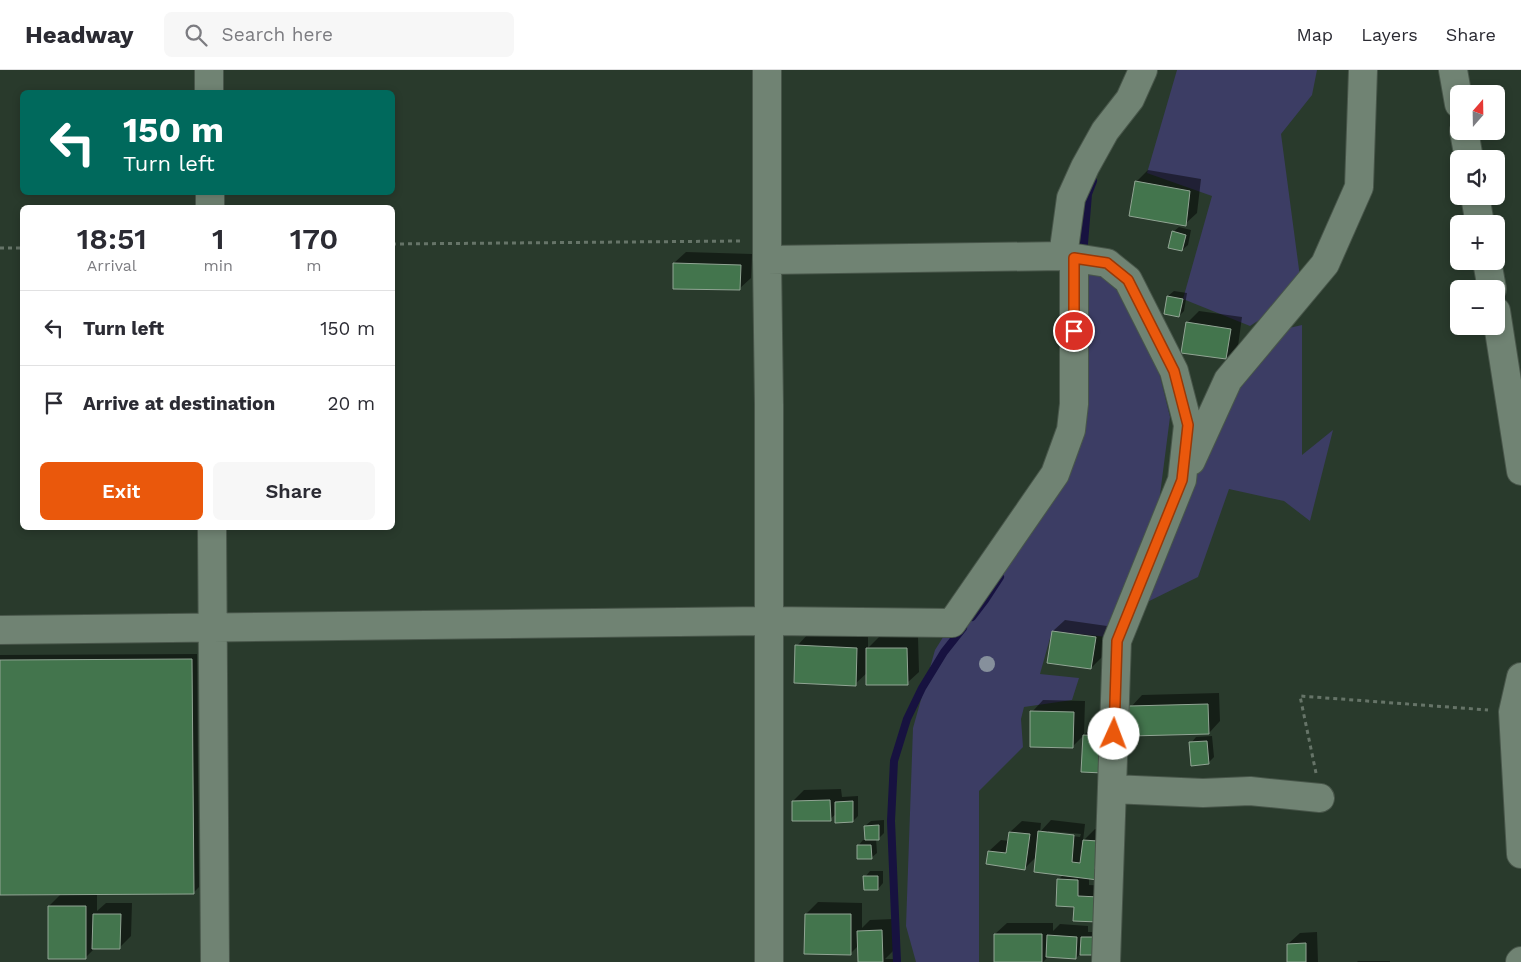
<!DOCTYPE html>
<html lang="en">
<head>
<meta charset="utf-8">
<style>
	:root { --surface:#fff; --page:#f7f7f7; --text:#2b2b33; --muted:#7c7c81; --line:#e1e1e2; --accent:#ea580c }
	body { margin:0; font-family:"Work Sans",sans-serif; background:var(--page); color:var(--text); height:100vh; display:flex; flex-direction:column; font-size:19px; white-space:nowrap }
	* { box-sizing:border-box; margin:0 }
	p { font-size:16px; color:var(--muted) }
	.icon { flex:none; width:28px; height:28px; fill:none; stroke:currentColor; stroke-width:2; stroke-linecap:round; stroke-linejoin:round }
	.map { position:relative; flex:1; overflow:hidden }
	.drawer { position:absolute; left:20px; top:135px; width:375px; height:325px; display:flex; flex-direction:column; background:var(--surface); border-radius:8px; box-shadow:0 2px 8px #0003 }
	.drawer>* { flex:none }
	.banner { position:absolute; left:20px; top:20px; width:375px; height:105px; border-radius:8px; box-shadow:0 2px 8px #0003; background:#00695c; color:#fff; overflow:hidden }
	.needle { width:32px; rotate:20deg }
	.controls { position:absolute; left:1450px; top:15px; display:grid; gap:10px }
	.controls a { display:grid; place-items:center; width:55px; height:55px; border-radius:8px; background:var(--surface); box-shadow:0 2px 8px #0003; font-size:25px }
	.pin { position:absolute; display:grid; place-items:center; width:42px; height:42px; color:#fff; margin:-21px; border:2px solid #fff; border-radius:50%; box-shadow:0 1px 5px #0007 }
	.me { position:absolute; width:55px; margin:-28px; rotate:2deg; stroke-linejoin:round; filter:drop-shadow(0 0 4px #0008) }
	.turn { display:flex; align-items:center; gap:18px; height:105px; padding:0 20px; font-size:22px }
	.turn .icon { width:65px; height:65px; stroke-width:2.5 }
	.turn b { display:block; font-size:35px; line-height:42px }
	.eta { display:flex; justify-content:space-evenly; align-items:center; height:85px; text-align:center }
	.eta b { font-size:30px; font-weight:600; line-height:35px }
	.action { display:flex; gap:10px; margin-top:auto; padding:10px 20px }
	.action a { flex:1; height:58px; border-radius:8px; background:var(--accent); color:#fff; font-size:20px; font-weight:600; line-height:58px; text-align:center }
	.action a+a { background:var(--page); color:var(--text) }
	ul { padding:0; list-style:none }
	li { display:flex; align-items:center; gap:15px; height:75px; padding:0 20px; border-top:1px solid var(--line) }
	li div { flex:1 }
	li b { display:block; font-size:19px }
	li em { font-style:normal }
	header { display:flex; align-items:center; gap:30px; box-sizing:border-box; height:70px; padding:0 25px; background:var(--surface); border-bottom:1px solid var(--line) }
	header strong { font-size:24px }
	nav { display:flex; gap:28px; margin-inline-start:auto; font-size:18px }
	.search { width:350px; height:45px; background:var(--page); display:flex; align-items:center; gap:12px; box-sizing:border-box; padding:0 18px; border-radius:8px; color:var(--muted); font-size:19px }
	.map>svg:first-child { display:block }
	.green { fill:#3c3d64 }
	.shadow { fill:#0007; fill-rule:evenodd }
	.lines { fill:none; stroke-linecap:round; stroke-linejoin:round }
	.stream { stroke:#171240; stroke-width:8 }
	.building { fill:#43754d; stroke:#91a594 }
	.minor-casing { stroke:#48564a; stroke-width:30 }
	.path { stroke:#667468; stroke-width:3; stroke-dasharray:4 4; stroke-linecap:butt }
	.minor { stroke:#708373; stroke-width:28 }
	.tree { fill:#86909c }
	.route-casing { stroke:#983908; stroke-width:12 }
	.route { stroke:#ea580c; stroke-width:9 }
</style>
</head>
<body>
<header>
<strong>Headway</strong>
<div class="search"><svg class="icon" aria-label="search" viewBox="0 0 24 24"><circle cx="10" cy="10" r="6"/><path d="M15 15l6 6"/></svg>Search here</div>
<nav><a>Map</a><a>Layers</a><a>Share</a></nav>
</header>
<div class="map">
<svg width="1521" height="892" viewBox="0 0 1521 892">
	<rect width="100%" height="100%" fill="#293a2c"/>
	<path class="green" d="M1177 0H1317L1312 25 1281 64 1302 222 1250 256 1183 229 1212 126 1147 103Z
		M1096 201 1131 233 1154 282 1170 347 1158 440 1107 567 1052 561 1040 604 1079 608 1072 630 1024 637 1021 649 1023 677 979 721V892H916L906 856 913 658 935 580 952 553 1055 404 1078 202Z
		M1302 255V385L1333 360 1310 451 1284 431 1229 419 1198 507 1129 541 1182 410 1268 263Z"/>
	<path class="shadow" d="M1148 100 1201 109 1197 143 1185 154 1136 112Z
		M1179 157 1191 160 1188 175 1182 180 1173 162Z
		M686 182 752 184 751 208 739 219 674 193Z
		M1174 221 1187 223 1184 241 1179 246 1165 243 1168 226Z
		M1199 241 1242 247 1238 276 1226 288 1187 253Z
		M1065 550 1107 556 1103 586 1091 598 1053 561Z
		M808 564 868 567V578L879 567H918L919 602 907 613 868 602 855 614 797 576Z
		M197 584 199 817 193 823H97V841L106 833H132L131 866 119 878 96 877 86 887 49 836 62 823 0 824V585Z
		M1219 623 1220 651 1209 663 1131 637 1142 625Z
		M1043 630 1085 631 1084 665 1095 654H1116L1114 690 1084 665 1073 676 1032 642Z
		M1212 666 1214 687 1208 693 1191 673 1196 667Z
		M841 719 842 727 858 726V746L853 751 836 744 830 749 793 731 804 720Z
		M884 750V763L879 768H876L877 783 871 788 858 776 863 770H866L865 756 871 751Z
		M1051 750 1085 754 1083 771 1095 759 1109 760 1106 787 1089 807V815L1110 816 1109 839 1075 835 1058 810 1064 804 1037 786 1025 798 989 781 1001 770 1009 771 1010 762 1022 751 1041 753 1040 762ZM1048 761 1081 764 1080 767 1048 763Z
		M870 801H883V813L878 819 865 807Z
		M818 832 862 833V858L870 850 893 849 894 880 885 889H894V892H859V875L851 883 806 844Z
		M1007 853H1053V861L1060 854 1088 856V862H1103L1076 888 1049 886 1043 892H995V864Z
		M1317 862 1318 892H1289L1288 874 1300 863Z
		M1358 891H1390V892H1357Z"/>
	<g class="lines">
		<path class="stream" d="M1083 186 1088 124 1093 111
			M972 547 985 530 1000 507
			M897 892 891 751 894 691 907 649 922 618 944 582 963 558"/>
	</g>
	<path class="building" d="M1135 111 1190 121 1186 156 1129 146Z
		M1172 161 1186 165 1182 181 1168 178Z
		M673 193 741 195 740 220 673 219Z
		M1167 226 1183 229 1179 247 1164 244Z
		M1186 252 1231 259 1226 289 1181 283Z
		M1052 561 1096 567 1091 599 1047 593Z
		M795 575 857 578 856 616 794 613Z
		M866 578H907L908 615H866Z
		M192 589 194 824 0 825V590Z
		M1208 634 1209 664 1130 666 1129 636Z
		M1030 641 1074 642 1073 678 1030 677Z
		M1083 665 1105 666 1103 703 1081 702Z
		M1207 671 1209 694 1191 696 1189 672Z
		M830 730 831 751H792V731Z
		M853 731V752L835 753V732Z
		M879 755V770H865L864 756Z
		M1038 761 1074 765 1072 792 1080 793 1083 770 1098 771 1095 799H1099L1098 810 1034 802Z
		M1009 762 1030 764 1025 800 986 794 988 781 1006 783Z
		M857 775H871L872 789H857Z
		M863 806H878V820H864Z
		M1057 809 1078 810V826L1099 827 1098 852 1073 851 1074 837 1056 836Z
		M48 836H86V889H48Z
		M93 844H121L120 879H92Z
		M805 844H851V885L804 884Z
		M882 860 883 892H858L857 861Z
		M994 864H1042V892H994Z
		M1047 865 1077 867 1076 889 1046 887Z
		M1081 867H1098L1097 885H1080Z
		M1306 873V892H1287V874Z"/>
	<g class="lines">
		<g class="minor-casing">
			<path id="minor" d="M209 0V22
				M767 0V190L769 335V892
				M1453 0 1459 34
				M1464 61 1469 89
				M210 122V138
				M1475 126 1480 154
				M1063 186 1071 128 1085 97 1105 61 1130 29 1143 0
				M767 190 1063 186 1107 193 1128 210 1174 301 1188 355 1182 410 1117 571 1106 892
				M1487 191 1492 219
				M1496 241 1521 401
				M1191 391 1228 310 1325 194 1359 117 1363 0
				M212 458 215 892
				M0 560 769 551 952 553 1055 404 1071 360 1074 334V188
				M1521 607 1513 642 1521 784
				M1112 719 1203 723 1250 721 1320 728
				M1520 892 1521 891"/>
		</g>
		<path class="path" d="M392 174 742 171
			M0 178H22
			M1316 703 1300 626 1488 640"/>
		<use href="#minor" class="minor"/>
	</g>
	<circle class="tree" cx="987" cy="594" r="8"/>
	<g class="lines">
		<g class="route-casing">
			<path id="route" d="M1074 261V188L1107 193 1128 210 1174 301 1188 355 1182 410 1117 571 1114 664"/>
		</g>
		<use href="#route" class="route"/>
	</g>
</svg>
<div class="controls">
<a><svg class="needle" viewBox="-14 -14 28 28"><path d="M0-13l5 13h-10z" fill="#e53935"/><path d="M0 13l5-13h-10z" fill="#7c7c81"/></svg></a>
<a><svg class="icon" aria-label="sound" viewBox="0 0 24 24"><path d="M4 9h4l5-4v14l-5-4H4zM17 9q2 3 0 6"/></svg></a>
<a>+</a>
<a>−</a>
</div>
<div class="pin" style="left:1074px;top:261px;background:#d93025"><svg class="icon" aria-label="arrive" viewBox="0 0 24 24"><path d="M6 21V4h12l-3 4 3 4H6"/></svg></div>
<svg class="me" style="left:1114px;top:664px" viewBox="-20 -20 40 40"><circle r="19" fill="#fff"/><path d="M0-13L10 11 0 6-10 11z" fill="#ea580c"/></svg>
<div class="banner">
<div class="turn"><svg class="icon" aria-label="left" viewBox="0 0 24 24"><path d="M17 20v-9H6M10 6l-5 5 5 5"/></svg><div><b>150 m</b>Turn left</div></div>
</div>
<section class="drawer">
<div class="eta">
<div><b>18:51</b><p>Arrival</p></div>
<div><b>1</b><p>min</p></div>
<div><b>170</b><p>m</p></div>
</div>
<ul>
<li><svg class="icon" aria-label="left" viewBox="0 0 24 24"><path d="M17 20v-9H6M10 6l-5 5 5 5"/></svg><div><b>Turn left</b></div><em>150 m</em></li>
<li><svg class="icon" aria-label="arrive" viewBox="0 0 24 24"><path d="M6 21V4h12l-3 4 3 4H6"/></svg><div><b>Arrive at destination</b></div><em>20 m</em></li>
</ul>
<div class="action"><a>Exit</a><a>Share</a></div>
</section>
</div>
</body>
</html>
